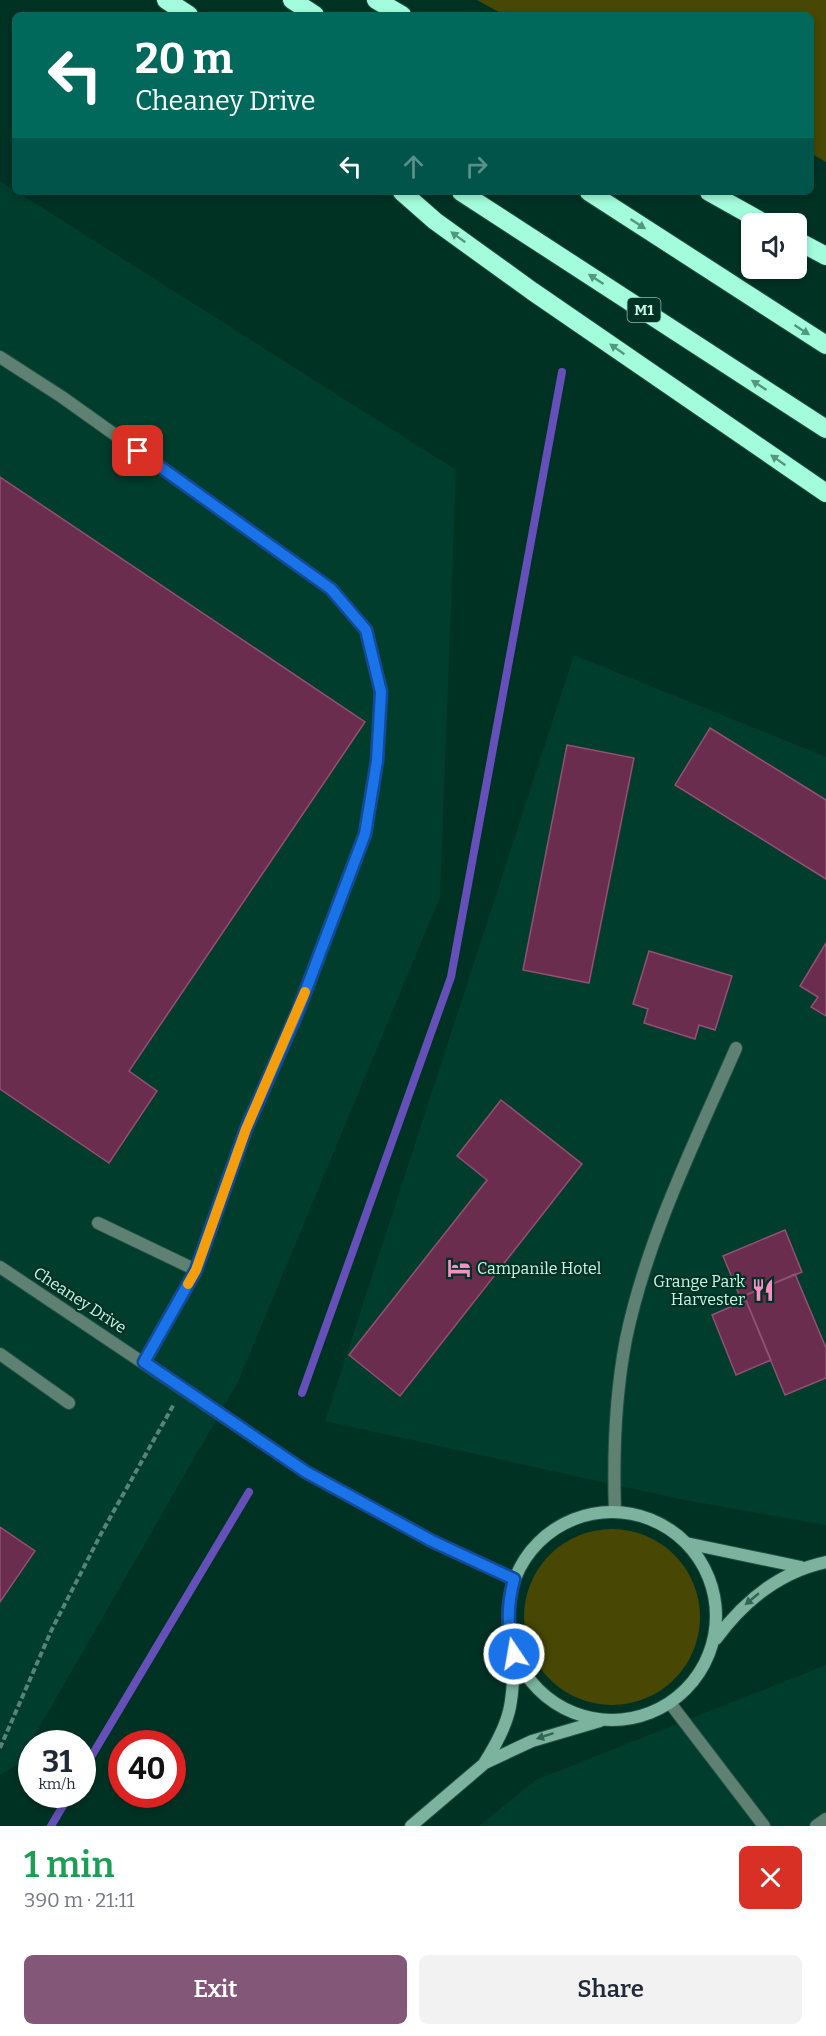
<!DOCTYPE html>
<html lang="en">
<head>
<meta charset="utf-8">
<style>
	:root { --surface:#fff; --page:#f2f2f3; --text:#1f2937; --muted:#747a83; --accent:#825777 }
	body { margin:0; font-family:Bitter,serif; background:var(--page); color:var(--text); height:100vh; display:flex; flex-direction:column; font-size:22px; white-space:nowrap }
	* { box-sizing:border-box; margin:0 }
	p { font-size:20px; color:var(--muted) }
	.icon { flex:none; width:33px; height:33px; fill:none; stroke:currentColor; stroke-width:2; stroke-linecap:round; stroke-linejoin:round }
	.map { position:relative; height:1826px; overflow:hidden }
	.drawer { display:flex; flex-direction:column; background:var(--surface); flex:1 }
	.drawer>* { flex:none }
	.top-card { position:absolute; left:12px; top:12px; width:802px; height:183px; border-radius:9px; box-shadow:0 3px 9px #0003; background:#00695c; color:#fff; overflow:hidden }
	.tools { position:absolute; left:741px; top:213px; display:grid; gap:12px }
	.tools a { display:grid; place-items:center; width:66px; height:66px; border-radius:9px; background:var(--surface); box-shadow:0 3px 9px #0003; font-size:30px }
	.speed { position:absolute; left:18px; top:1730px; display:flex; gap:12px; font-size:30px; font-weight:700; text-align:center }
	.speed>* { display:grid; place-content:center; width:78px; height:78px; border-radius:50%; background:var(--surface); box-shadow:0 3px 9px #0003; line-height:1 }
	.speed small { font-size:15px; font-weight:400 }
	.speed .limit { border:9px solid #d22; background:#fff; color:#111 }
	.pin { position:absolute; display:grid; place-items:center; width:51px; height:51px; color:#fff; margin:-26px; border-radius:12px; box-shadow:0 3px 9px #0006 }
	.me { position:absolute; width:66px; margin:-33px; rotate:348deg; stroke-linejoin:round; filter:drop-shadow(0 0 4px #0008) }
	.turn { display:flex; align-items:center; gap:21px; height:126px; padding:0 24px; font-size:27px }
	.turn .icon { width:78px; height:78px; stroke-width:2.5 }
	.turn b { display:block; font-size:42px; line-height:51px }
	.lanes { display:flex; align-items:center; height:57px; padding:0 24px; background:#0003; justify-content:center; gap:30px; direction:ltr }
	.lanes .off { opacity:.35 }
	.round { display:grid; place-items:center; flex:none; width:63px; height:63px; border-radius:9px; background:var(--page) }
	.summary { display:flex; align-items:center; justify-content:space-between; height:102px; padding:0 24px }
	h1 { font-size:36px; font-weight:600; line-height:45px; color:#1e9e55 }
	.button { display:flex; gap:12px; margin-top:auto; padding:12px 24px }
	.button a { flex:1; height:69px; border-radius:9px; background:var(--accent); color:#fff; font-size:24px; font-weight:600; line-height:69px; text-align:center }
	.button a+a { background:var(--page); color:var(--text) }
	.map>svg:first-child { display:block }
	.built { fill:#003d2d }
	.green { fill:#484804 }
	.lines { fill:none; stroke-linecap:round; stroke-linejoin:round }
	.stream { stroke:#654fb8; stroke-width:8 }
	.building { fill:#6b2d4e; stroke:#925072; stroke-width:1.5 }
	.lane-casing { stroke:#205143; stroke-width:14 }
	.street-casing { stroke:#205143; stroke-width:14 }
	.secondary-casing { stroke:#205143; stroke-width:14 }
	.highway-casing { stroke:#205143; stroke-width:20 }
	.path { stroke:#568576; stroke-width:4; stroke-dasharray:6 3; stroke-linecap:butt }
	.lane { stroke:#5f8174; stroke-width:12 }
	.street { stroke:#5f8174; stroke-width:12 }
	.secondary { stroke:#7bb39e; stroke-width:12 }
	.highway { stroke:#a3fddc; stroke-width:18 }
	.oneway { fill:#529880 }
	.oneway2 { fill:#316655 }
	.route-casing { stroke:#114b97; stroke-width:15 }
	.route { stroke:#1a73e8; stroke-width:10 }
	.slow { stroke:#f59e0b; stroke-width:10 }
	.labels { text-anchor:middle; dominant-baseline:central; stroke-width:4.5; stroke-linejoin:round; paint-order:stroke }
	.shield { fill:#003224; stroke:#8ebaaa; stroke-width:1.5 }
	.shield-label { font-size:15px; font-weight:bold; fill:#cbf5e4 }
	.poi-label { font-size:16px; fill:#cbf5e4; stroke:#003224; text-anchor:start }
	.street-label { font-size:16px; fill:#cbf5e4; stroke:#003224 }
</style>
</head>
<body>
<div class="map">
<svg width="826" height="1826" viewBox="0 0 826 1826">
	<rect width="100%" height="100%" fill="#003224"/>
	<path class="built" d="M0 181 456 470 440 897 238 1382 18 1764 0 1775Z
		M574 655 826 757V1525L685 1500 325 1421Z
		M826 1665V1826H479L536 1780Z"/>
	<path class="green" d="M477 0H826V162L812 154V15H504Z
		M524 1617a88 88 0 1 1 176 0a88 88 0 1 1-176 0Z"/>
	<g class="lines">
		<path class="stream" d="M302 1393 451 977 562 372
			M82 1772 249 1492
			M51 1826 70 1794"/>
	</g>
	<path class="building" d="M0 477 365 722 129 1071 157 1091 109 1163 0 1089Z
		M710 728 826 800V879L675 785Z
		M567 745 634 758 589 983 523 970Z
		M826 943V1016L811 1007 818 997 800 986Z
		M649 951 732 976 715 1030 699 1025 695 1039 644 1023 648 1009 633 1004Z
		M501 1100 582 1164 400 1396 349 1355 487 1180 457 1156Z
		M785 1230 802 1272 740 1297 723 1256Z
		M795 1274 826 1348V1378L785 1395 744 1296Z
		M746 1300 771 1360 736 1375 712 1315Z
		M0 1527 35 1551 0 1602Z"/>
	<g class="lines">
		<g class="lane-casing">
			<path id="lane" d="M0 357 62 397 331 589 366 630 381 691 377 761 365 835 298 1011 246 1129 196 1270 144 1362
				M98 1223 196 1270
				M0 1354 69 1403
				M816 1826 826 1819"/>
		</g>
		<g class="street-casing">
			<path id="street" d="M0 1267 306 1472 432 1541 514 1579
				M615 1512C613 1454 615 1396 626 1339 647 1238 695 1142 736 1048
				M670 1703 764 1826"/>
		</g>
		<g class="secondary-casing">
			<path id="secondary" d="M508 1616a104 104 0 1 1 208 0a104 104 0 1 1-208 0Z
				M686 1543 801 1567
				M716 1639C744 1601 779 1572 826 1562
				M485 1762C511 1721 513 1704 514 1657
				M411 1826 485 1763 532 1741 600 1721"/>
		</g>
		<g class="highway-casing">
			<path id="highway" d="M166 0 189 15
				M292 0 315 15
				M376 0 402 15
				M402 192 435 221 532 291 826 493
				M461 192 826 429
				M589 192 826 345
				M709 192 766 224
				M796 240 826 256"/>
		</g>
		<path class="path" d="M0 1748 52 1629 102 1532 174 1404"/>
		<use href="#lane" class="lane"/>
		<use href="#street" class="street"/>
		<use href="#secondary" class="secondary"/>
		<use href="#highway" class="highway"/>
	</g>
	<defs><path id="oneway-solid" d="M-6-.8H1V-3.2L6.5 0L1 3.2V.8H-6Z" transform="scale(1.5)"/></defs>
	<g class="oneway">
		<use href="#oneway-solid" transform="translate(638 224) rotate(33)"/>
		<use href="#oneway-solid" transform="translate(458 237) rotate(-144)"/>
		<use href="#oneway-solid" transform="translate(596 279) rotate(-147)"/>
		<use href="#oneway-solid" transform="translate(802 330) rotate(33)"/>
		<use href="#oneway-solid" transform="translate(617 349) rotate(-145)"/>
		<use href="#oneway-solid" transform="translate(759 385) rotate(-147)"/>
		<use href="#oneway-solid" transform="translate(778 460) rotate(-145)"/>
	</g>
	<g class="oneway2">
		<use href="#oneway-solid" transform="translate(752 1599) rotate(140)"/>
		<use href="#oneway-solid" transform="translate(545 1736) rotate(162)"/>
	</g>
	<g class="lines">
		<g class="route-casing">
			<path id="route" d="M138 451 331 589 366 630 381 692 377 761 365 834 298 1011 246 1129 196 1270 144 1362 306 1472 432 1541 514 1579C507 1606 507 1627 514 1654"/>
		</g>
		<use href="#route" class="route"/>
		<path class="slow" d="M188 1284 196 1270 246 1129 305 992"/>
	</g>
	<defs>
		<g id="hotel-bare" transform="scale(1.8)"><path d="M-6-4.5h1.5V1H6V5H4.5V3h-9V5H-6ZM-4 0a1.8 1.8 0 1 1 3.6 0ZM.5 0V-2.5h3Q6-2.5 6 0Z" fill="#fa8fc6" stroke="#003224" stroke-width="2.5" paint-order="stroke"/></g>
		<g id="restaurant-bare" transform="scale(1.8)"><path d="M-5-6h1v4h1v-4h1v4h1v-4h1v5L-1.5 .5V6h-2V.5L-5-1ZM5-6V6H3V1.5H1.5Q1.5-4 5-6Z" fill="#fa8fc6" stroke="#003224" stroke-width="2.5" paint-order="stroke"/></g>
	</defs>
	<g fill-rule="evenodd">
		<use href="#hotel-bare" x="459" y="1268"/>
		<use href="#restaurant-bare" x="763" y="1290"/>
	</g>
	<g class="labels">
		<rect class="shield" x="627.5" y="298" width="33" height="24" rx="4.5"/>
		<g class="shield-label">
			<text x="644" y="310">M1</text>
		</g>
		<g class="poi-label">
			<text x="477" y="1268">Campanile Hotel</text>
			<text x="745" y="1281" text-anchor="end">Grange Park<tspan x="745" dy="18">Harvester</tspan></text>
		</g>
		<g class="street-label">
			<text transform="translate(80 1300) rotate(33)">Cheaney Drive</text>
		</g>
	</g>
</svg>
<div class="tools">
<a><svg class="icon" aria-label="sound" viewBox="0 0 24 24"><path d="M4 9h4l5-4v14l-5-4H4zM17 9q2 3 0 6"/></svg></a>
</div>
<div class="speed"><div>31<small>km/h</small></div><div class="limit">40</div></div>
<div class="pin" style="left:138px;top:451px;background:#d93025"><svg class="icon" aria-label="arrive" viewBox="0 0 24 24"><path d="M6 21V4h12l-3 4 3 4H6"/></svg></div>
<svg class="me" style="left:514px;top:1654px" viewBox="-20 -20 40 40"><circle r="17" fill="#1a73e8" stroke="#fff" stroke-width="3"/><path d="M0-11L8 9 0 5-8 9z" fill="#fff"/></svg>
<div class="top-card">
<div class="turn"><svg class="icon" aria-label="left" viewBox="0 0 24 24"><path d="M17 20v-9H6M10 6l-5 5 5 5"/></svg><div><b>20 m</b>Cheaney Drive</div></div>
<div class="lanes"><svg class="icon" aria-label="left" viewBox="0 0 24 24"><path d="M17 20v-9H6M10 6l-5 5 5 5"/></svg><svg class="icon off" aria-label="ahead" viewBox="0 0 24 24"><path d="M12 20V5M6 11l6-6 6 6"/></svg><svg class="icon off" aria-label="right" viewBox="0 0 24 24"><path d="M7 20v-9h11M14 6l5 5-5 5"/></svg></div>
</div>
</div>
<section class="drawer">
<div class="summary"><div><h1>1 min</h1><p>390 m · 21:11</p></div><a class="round" style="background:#d93025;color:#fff"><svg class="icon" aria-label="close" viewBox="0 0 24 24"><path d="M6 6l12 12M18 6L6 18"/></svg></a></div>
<div class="button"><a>Exit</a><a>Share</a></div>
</section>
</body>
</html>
